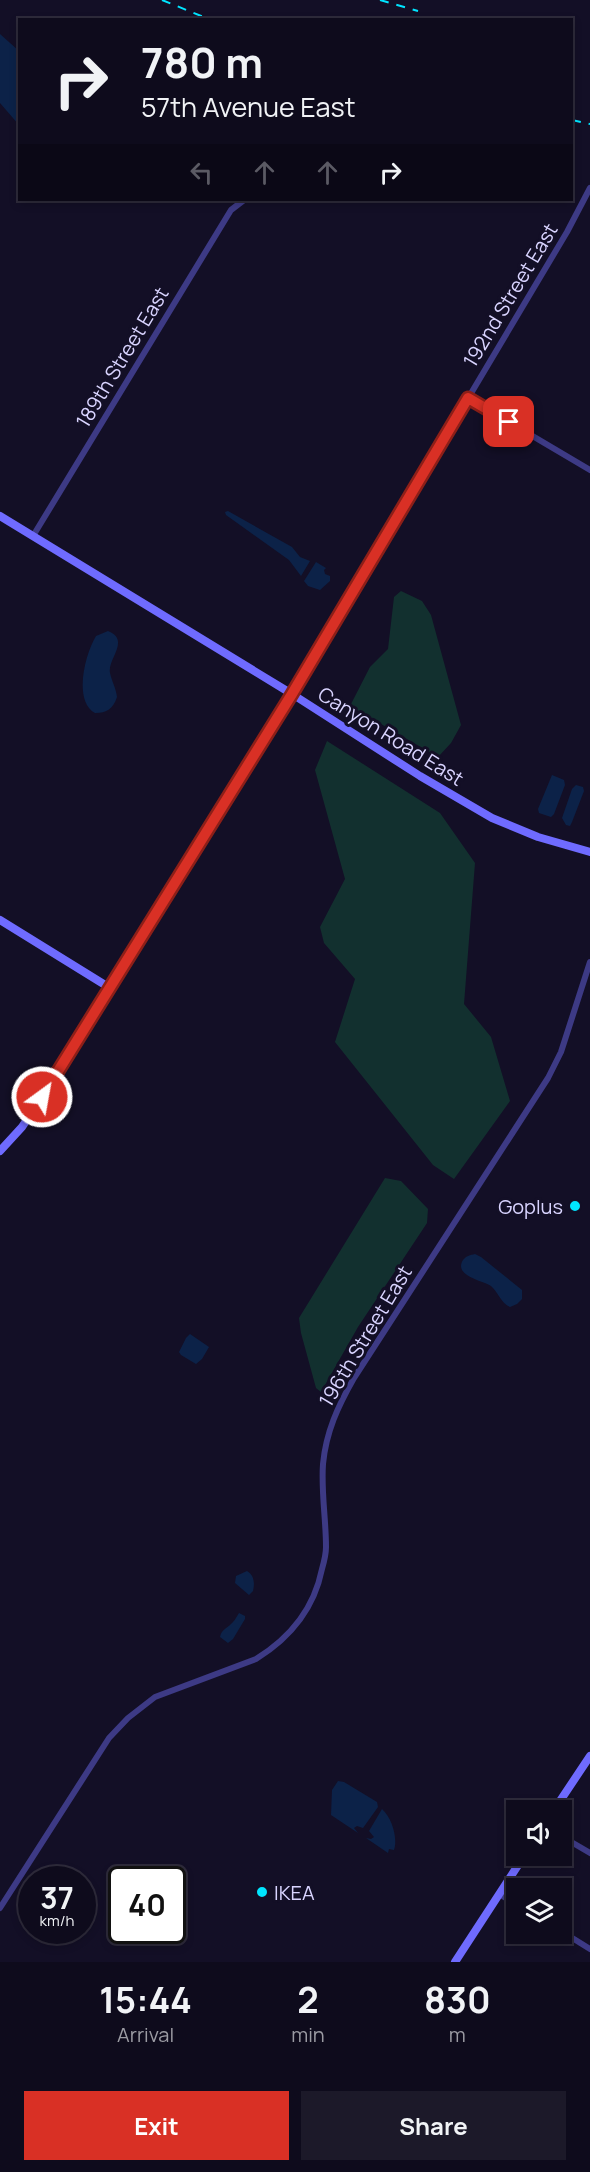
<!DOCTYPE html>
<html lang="en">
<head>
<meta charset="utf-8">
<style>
	:root { --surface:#0e0b1c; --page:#1c1929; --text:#f1f3f6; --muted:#9b9ba3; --line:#2e2b3b; --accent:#d93025 }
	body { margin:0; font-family:Manrope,sans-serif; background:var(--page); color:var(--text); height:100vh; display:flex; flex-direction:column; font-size:22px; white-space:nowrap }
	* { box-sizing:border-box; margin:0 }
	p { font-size:20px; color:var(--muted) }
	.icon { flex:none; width:33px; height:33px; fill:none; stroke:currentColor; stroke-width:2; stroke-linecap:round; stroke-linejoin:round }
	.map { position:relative; height:1962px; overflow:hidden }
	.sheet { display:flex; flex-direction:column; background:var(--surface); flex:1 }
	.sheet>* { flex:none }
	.guide { position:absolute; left:18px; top:18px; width:555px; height:183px; border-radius:0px; box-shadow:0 3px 9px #0003,0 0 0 2px var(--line); background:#0e0b1c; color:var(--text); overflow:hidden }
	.controls { position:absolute; left:506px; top:1800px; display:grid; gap:12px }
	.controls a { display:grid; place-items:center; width:66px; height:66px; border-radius:0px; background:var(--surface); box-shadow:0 3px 9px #0003,0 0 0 2px var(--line); font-size:30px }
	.speed { position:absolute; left:18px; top:1866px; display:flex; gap:12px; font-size:30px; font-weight:700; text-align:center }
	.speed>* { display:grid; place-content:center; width:78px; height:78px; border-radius:50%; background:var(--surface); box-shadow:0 3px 9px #0003,0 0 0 2px var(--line); line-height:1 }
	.speed small { font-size:15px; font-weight:400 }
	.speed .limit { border:3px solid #111; border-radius:9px; background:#fff; color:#111 }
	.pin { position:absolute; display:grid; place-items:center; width:51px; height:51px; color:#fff; margin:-26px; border-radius:12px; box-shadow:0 3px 9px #0006 }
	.me { position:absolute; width:66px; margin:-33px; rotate:32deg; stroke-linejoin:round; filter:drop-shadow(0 0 4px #0008) }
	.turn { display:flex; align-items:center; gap:21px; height:126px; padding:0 24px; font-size:27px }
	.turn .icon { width:78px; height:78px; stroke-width:2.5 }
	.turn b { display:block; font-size:42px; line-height:51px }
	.lanes { display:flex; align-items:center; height:57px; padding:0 24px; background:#0003; justify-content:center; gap:30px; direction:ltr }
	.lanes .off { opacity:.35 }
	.eta { display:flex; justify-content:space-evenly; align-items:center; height:102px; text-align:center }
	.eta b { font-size:36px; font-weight:700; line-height:42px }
	.cta { display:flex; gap:12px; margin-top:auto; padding:12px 24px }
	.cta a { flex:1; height:69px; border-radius:0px; background:var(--accent); color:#fff; font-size:24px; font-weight:700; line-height:69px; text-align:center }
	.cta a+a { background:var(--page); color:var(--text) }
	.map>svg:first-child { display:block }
	.green { fill:#12302f }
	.water { fill:#0c2248 }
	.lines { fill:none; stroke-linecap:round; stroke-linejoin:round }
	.street { stroke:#3d3a85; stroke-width:6 }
	.secondary { stroke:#6f6bff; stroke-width:8 }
	.rail { stroke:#00e5ff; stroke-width:2; stroke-dasharray:9 8; stroke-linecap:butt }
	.route-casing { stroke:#8d1f18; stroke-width:15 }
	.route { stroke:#d93025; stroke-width:10 }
	.poi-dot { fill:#00e5ff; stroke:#130f26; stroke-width:2 }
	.labels { text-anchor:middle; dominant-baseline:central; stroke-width:6; stroke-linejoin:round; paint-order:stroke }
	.street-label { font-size:20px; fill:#d9d4ff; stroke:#130f26 }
	.poi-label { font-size:20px; fill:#d9d4ff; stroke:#130f26; text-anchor:end }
</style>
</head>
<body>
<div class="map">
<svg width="590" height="1962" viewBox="0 0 590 1962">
	<rect width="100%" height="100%" fill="#130f26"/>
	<path class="green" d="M401 591 422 601 431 615 461 725 451 743 438 757 350 706 370 667 388 649 394 597Z
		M327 741 440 813 475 863 464 1004 491 1037 510 1101 454 1179 433 1165 335 1042 355 979 324 943 320 927 345 879 315 770Z
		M385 1178 401 1181 428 1209 427 1223 358 1327 321 1392 316 1388 301 1333 299 1318Z"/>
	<path class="water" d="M0 34 19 51V125L0 103Z
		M228 511 292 547 300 557 310 561 301 576 289 560 226 515 225 512Z
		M316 562 326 568 324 570 325 574 330 576V581L320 590 308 586 304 581Z
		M108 631C131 640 107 659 110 673 112 682 116 688 117 697 113 709 107 713 95 713 73 701 85 654 96 636Z
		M552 775 564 780 565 785 554 814 551 817 539 813 538 809Z
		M576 785 583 787 584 791 572 822 570 826 566 825 562 818 572 789Z
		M475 1254 481 1257 522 1290V1299L517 1304 510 1307C501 1303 498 1292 491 1286 484 1281 453 1276 463 1260 466 1256 470 1255 475 1254Z
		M190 1334 209 1347 202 1359 196 1364 181 1355 179 1352 186 1338Z
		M247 1571C254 1575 255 1583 253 1591L249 1595 235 1583 236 1576Z
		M239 1613 245 1616V1619L233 1639 228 1643 220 1637C222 1629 226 1629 231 1624 234 1622 237 1616 239 1613Z
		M338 1781 344 1782 377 1802 378 1807 363 1828 357 1826 354 1828 358 1833 331 1815 332 1790Z
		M382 1809C392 1818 398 1838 394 1850L389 1849 388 1853 366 1838 371 1839 374 1837 369 1831Z"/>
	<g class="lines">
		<path class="street" d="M468 398 590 470
			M33 536 231 210 244 200
			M292 694 567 232 590 188
			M561 1836 590 1853
			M499 1894 516 1904
			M0 1908 109 1738 128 1718 155 1697 256 1659C290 1638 314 1609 322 1569 324 1562 326 1554 326 1547 326 1519 321 1492 323 1464 326 1432 338 1406 354 1378L548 1078 561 1052 590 962
			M561 1931 590 1949"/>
		<path class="secondary" d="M0 516 292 694 420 776 492 818 538 837 590 852
			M0 920 110 988
			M0 1151 22 1127 42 1097 292 694
			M554 1810 590 1756
			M455 1962 524 1856"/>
		<path class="rail" d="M162 0 211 20
			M380 0 418 11
			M572 120 590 124"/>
	</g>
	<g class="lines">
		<g class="route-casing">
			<path id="route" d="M42 1097 292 694 468 398 509 422"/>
		</g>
		<use href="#route" class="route"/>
	</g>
	<g class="poi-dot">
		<circle cx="575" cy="1206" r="6"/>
		<circle cx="262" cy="1892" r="6"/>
	</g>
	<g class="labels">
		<g class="street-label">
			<text transform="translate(510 295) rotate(-59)">192nd Street East</text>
			<text transform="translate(122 357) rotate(-59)">189th Street East</text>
			<text transform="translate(391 736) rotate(32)">Canyon Road East</text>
			<text transform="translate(365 1336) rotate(-59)">196th Street East</text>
		</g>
		<g class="poi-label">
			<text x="563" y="1206">Goplus</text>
			<text x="274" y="1892" text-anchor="start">IKEA</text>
		</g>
	</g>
</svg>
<div class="controls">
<a><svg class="icon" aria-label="sound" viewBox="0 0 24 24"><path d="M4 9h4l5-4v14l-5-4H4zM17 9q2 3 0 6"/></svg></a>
<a><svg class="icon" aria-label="layers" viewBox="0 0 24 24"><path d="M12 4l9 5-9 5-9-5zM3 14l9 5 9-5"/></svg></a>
</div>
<div class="speed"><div>37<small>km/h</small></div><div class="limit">40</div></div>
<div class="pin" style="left:509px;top:422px;background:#d93025"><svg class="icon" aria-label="arrive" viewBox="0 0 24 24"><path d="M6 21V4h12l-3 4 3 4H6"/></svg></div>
<svg class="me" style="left:42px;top:1097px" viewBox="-20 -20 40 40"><circle r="17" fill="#d93025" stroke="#fff" stroke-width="3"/><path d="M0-11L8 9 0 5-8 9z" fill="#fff"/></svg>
<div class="guide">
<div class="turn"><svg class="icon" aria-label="right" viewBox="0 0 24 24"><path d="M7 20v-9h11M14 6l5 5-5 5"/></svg><div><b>780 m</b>57th Avenue East</div></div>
<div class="lanes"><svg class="icon off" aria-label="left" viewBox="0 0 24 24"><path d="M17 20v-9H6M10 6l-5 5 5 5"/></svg><svg class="icon off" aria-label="ahead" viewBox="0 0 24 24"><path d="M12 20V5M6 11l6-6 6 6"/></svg><svg class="icon off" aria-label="ahead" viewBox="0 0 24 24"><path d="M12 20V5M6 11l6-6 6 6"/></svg><svg class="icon" aria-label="right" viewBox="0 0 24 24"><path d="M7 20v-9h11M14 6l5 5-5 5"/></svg></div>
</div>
</div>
<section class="sheet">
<div class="eta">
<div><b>15:44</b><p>Arrival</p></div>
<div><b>2</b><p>min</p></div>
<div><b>830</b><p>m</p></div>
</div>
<div class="cta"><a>Exit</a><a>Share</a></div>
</section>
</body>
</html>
